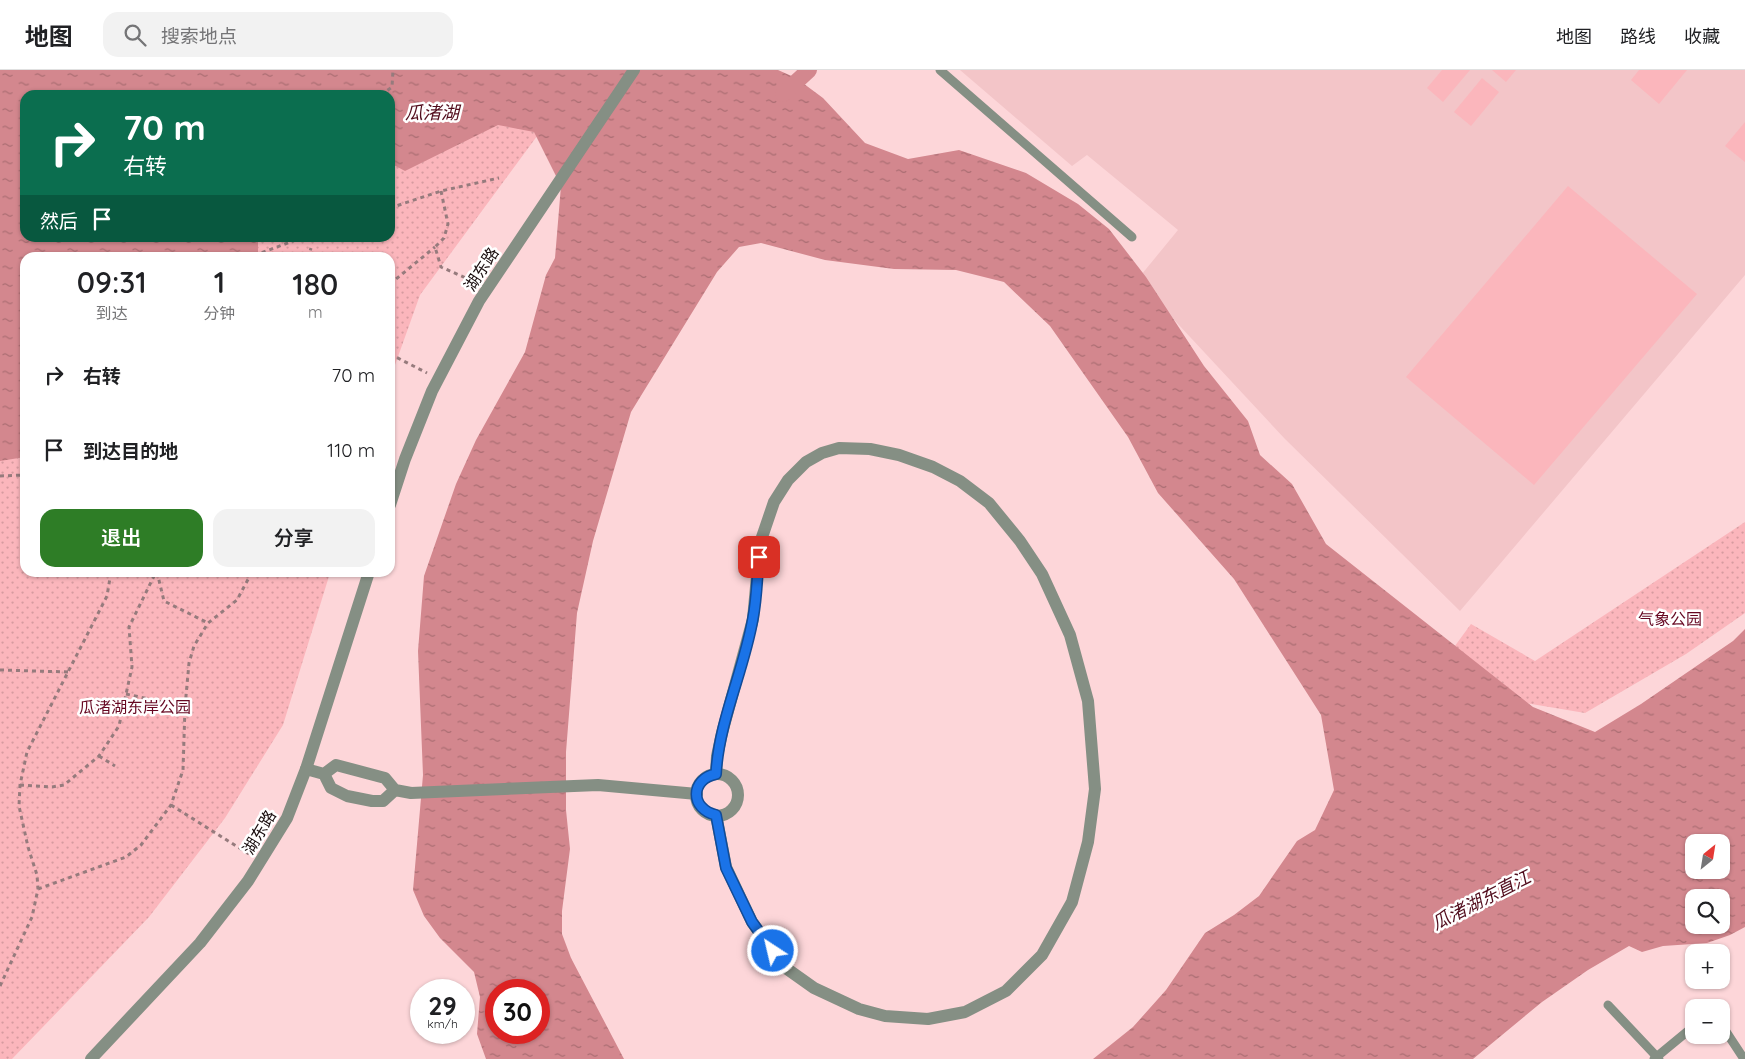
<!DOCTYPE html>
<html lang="zh">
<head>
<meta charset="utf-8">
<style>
	:root { --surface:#fff; --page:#f2f2f2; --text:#202124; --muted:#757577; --line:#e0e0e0; --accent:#2e7d26 }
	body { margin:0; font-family:Quicksand,"Noto Sans SC",sans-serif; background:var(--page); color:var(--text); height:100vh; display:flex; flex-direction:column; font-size:19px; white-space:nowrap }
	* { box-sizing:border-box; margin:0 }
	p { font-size:16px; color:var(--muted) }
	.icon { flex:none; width:28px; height:28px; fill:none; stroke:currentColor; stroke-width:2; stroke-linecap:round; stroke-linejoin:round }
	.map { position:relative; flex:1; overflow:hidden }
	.panel { position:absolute; left:20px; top:182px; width:375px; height:325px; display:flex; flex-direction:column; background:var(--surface); border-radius:15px; box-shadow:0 1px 4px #0004 }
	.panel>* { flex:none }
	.hud { position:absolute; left:20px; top:20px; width:375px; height:152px; border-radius:15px; box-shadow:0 1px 4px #0004; background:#0b6e4f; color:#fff; overflow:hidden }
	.needle { width:32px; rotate:30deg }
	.buttons { position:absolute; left:1685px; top:764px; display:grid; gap:10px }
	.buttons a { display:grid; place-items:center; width:45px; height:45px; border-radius:10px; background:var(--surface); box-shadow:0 1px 4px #0004; font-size:25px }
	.speed { position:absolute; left:410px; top:909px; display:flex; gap:10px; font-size:25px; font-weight:700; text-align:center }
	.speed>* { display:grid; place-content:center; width:65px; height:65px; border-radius:50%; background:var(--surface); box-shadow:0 1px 4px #0004; line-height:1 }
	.speed small { font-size:12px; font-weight:400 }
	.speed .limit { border:8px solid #d22; background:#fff; color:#111 }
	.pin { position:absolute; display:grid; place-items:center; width:42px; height:42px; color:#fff; margin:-21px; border-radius:10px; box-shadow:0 2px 8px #0006 }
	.me { position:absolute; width:55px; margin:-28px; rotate:325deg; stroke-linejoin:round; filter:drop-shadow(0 0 4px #0008) }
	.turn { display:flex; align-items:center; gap:18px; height:105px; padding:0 20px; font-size:22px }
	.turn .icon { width:65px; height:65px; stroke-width:2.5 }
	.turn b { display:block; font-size:35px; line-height:42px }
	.then { display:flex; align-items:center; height:48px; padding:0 20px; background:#0003; gap:10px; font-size:19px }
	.eta { display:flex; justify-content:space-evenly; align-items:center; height:85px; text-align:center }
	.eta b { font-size:30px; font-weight:600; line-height:35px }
	.action { display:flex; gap:10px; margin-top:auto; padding:10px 20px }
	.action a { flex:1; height:58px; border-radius:15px; background:var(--accent); color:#fff; font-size:20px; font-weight:600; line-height:58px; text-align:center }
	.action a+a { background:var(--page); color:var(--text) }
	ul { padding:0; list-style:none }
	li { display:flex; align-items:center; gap:15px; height:75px; padding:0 20px }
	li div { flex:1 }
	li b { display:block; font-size:19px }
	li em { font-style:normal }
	header { display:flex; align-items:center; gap:30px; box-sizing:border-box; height:70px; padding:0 25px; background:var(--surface); border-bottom:1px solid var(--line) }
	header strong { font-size:24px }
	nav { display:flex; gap:28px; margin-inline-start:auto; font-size:18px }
	.search { width:350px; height:45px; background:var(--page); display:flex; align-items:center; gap:12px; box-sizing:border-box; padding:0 18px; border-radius:15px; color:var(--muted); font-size:19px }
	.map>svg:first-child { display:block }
	.built { fill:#f3c5c8 }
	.green { fill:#fbb6bc }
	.park { fill:url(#park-dots) }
	.water { fill:url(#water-ripples); fill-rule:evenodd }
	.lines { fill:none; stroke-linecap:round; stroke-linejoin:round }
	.canal { stroke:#d3878e; stroke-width:16 }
	.path { stroke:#967b7d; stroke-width:3; stroke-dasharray:4 4; stroke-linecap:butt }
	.service { stroke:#858f84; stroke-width:9 }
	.minor { stroke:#858f84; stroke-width:12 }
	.tertiary { stroke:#858f84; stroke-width:12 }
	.route-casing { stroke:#114b97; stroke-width:12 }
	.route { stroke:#1a73e8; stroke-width:9 }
	.labels { text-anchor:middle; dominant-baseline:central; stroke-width:5; stroke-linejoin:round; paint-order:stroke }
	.street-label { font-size:16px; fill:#160a0b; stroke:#fff }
	.park-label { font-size:16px; fill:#660822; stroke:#fff }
	.water-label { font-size:18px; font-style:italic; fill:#510c1c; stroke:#fff }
</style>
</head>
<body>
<header>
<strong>地图</strong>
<div class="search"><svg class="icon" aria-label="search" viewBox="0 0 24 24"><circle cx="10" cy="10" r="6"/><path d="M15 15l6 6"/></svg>搜索地点</div>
<nav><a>地图</a><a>路线</a><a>收藏</a></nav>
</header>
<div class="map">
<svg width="1745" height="989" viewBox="0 0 1745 989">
	<defs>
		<pattern id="park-dots" width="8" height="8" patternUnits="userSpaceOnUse" patternTransform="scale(1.25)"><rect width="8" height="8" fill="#fbb6bc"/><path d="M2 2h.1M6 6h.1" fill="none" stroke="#d69ba0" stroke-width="1.8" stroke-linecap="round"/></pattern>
		<pattern id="water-ripples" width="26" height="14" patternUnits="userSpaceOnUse" patternTransform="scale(1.25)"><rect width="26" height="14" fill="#d3878e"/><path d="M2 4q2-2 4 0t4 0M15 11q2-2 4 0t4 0" fill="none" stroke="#aa6d72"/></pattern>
	</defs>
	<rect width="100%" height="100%" fill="#fdd6d9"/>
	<path class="built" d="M960 0H1745V205L1460 541 1285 369 1137 210 1178 160 1087 85 1072 96Z"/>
	<path class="green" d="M1442 0H1470L1443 32 1427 18Z
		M1492 0H1516L1506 12Z
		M1639 0H1687L1659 34 1631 10Z
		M1482 8 1499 22 1471 56 1454 42Z
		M1745 52V92L1725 76Z
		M1568 116 1697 224 1534 415 1406 307Z"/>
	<path class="park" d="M496 39 543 58 420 225 390 309V188H230L241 168H390V79Z
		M0 382 25 383V502L330 503 283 655 225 748 149 847 12 989H0Z
		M1745 452V543L1686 584 1585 643 1520 632 1449 584 1471 554 1535 591Z"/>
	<path class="water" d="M0 0H778L796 8 823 28 865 73 908 89 959 80 1026 103 1078 134 1109 159 1146 207 1204 296 1248 351 1260 385 1292 414 1326 474 1533 637 1595 662 1641 634 1733 571 1745 559V857L1730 865 1707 873 1663 876 1642 882 1629 876 1588 900 1542 932 1473 989H1093L1133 957 1166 920 1205 863 1234 845 1259 826 1297 771 1315 760 1334 720 1321 645 1234 509 1158 423 1128 367 1050 256 1004 212 956 200 894 199 825 190 761 173 739 177 717 202 631 342 593 471 577 543 566 682V740L570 779 562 841V864L571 888 624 989H486L477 964 480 927 474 902 440 868 424 846 413 820 423 705 418 581 424 506 456 414 476 370 525 282 546 205 555 188 561 116 534 62 498 55 405 101 390 93V25H25V168H258V182L251 188H25V387L0 391ZM1694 772H1721V800H1694ZM1694 828H1721V855H1694ZM496 920H539V962H496Z"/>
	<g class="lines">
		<path class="canal" d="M783 24 809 0"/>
		<path class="path" d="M381 25 392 17 393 0
			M441 121 448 154 444 168 435 177 441 197 475 212
			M390 138 441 121 499 108
			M256 188 261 183 301 168
			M308 188 311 178
			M390 214 435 177
			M390 284 427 303
			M0 406 25 405
			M157 502 164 531 208 553
			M0 600 69 602
			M126 624 185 637
			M99 686 115 696
			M20 715 52 717 64 715 99 686 119 656 132 597 129 557 156 502
			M171 735 249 784
			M38 819 126 787 141 775 171 735 183 700 185 637 189 593 194 576 208 553 237 530 252 502
			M0 916 32 847 38 819 37 805 28 777 19 736 20 715 27 682 107 526 111 502"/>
		<path class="service" d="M940 0 1132 167
			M1608 935 1659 989
			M1721 954 1744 989
			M1654 989 1694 956"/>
		<path class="minor" d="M306 699 324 704 331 718 347 726 372 731H383L395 720 385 708 336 695 324 704
			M696 725a21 21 0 1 1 42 0a21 21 0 1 1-42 0Z
			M395 720 411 723 598 715 697 724
			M716 745 726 797 752 852 783 896 814 918 859 939 885 946 928 949 965 942 1006 921 1042 885 1072 832 1088 772 1095 719 1088 631 1070 565 1042 504 1020 471 989 433 960 411 933 397 899 385 870 379 839 378 822 383 806 392 788 410 774 432 760 473 753 549 722 663 717 686 716 704"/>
		<path class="tertiary" d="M390 435 405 389 432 321 479 231 634 0
			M91 989 200 873 248 811 287 748 306 699 369 502"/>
	</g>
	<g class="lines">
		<g class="route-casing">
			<path id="route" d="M759 487C757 507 757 528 753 548 744 601 719 650 716 704 690 709 690 739 716 745L726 798 752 852 773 881"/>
		</g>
		<use href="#route" class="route"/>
	</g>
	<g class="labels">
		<g class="street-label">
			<text transform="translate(481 199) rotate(-57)">湖东路</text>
			<text transform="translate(259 762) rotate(-59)">湖东路</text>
		</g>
		<g class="park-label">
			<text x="1670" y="549">气象公园</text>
			<text x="135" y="637">瓜渚湖东岸公园</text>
		</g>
		<g class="water-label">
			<text x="432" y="42">瓜渚湖</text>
			<text transform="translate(1481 830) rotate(-27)">瓜渚湖东直江</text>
		</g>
	</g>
</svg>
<div class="buttons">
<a><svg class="needle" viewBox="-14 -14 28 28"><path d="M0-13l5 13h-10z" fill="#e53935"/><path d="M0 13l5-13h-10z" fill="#757577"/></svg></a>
<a><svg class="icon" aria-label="search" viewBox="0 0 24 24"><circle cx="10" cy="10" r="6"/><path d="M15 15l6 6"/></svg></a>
<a>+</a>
<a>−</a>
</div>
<div class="speed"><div>29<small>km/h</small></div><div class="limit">30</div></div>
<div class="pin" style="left:759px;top:487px;background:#d93025"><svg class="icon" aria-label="arrive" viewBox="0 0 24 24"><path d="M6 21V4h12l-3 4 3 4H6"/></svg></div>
<svg class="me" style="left:773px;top:881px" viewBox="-20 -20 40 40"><circle r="17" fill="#1a73e8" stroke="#fff" stroke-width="3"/><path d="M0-11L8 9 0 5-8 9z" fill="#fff"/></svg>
<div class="hud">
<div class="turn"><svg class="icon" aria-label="right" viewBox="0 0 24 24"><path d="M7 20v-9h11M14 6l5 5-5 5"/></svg><div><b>70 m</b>右转</div></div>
<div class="then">然后<svg class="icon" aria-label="arrive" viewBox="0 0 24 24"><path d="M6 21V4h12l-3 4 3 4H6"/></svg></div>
</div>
<section class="panel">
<div class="eta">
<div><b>09:31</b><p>到达</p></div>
<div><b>1</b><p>分钟</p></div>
<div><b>180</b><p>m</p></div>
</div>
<ul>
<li><svg class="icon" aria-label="right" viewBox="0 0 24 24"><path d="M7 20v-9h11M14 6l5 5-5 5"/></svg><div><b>右转</b></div><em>70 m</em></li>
<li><svg class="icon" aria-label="arrive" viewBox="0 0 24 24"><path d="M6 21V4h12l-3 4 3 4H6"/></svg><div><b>到达目的地</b></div><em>110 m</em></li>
</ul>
<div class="action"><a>退出</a><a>分享</a></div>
</section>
</div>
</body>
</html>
